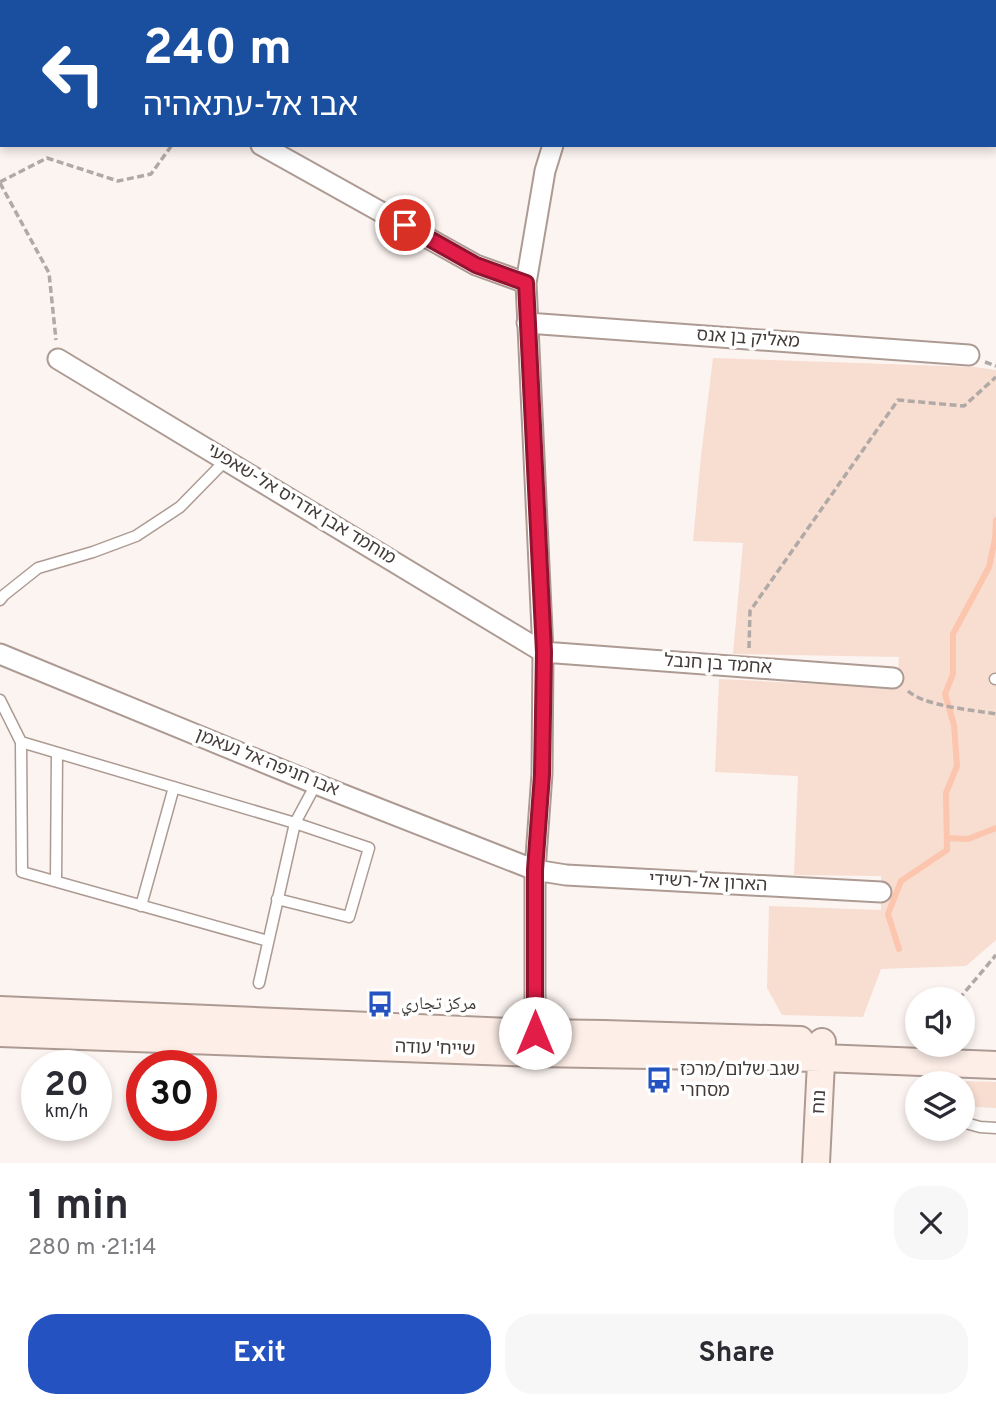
<!DOCTYPE html>
<html lang="en">
<head>
<meta charset="utf-8">
<style>
	:root { --surface:#fff; --page:#f7f7f7; --text:#2b2b33; --muted:#7c7c81; --accent:#2452c0 }
	body { margin:0; font-family:Overpass,"Noto Naskh Arabic","Noto Sans Hebrew",sans-serif; background:var(--page); color:var(--text); height:100vh; display:flex; flex-direction:column; font-size:26px; white-space:nowrap }
	* { box-sizing:border-box; margin:0 }
	p { font-size:23px; color:var(--muted) }
	.icon { flex:none; width:38px; height:38px; fill:none; stroke:currentColor; stroke-width:2; stroke-linecap:round; stroke-linejoin:round }
	.map { position:relative; height:1163px; overflow:hidden }
	.details { display:flex; flex-direction:column; background:var(--surface); flex:1 }
	.details>* { flex:none }
	.hud { position:absolute; left:0px; top:0px; width:998px; height:147px; box-shadow:0 4px 10px #0003; background:#1a4fa0; color:#fff; overflow:hidden }
	.buttons { position:absolute; left:905px; top:987px; display:grid; gap:14px }
	.buttons a { display:grid; place-items:center; width:70px; height:70px; border-radius:50%; background:var(--surface); box-shadow:0 4px 10px #0003; font-size:35px }
	.speed { position:absolute; left:21px; top:1050px; display:flex; gap:14px; font-size:35px; font-weight:700; text-align:center }
	.speed>* { display:grid; place-content:center; width:91px; height:91px; border-radius:50%; background:var(--surface); box-shadow:0 4px 10px #0003; line-height:1 }
	.speed small { font-size:18px; font-weight:400 }
	.speed .limit { border:10px solid #d22; background:#fff; color:#111 }
	.pin { position:absolute; display:grid; place-items:center; width:60px; height:60px; color:#fff; margin:-30px; border:4px solid #fff; border-radius:50%; box-shadow:0 2px 7px #0007 }
	.me { position:absolute; width:77px; margin:-38px; rotate:0deg; stroke-linejoin:round; filter:drop-shadow(0 0 5px #0008) }
	.turn { display:flex; align-items:center; gap:24px; height:147px; padding:0 28px; font-size:32px }
	.turn .icon { width:91px; height:91px; stroke-width:2.5 }
	.turn b { display:block; font-size:49px; line-height:60px }
	.round { display:grid; place-items:center; flex:none; width:74px; height:74px; border-radius:28px; background:var(--page) }
	.summary { display:flex; align-items:center; justify-content:space-between; height:119px; padding:0 28px }
	h1 { font-size:42px; font-weight:700; line-height:52px }
	.primary-button { display:flex; gap:14px; margin-top:auto; padding:14px 28px }
	.primary-button a { flex:1; height:80px; border-radius:28px; background:var(--accent); color:#fff; font-size:28px; font-weight:700; line-height:80px; text-align:center }
	.primary-button a+a { background:var(--page); color:var(--text) }
	.map>svg:first-child { display:block }
	.green { fill:#f8ddd1 }
	.lines { fill:none; stroke-linecap:round; stroke-linejoin:round }
	.stream { stroke:#fcc5ad; stroke-width:6 }
	.lane-casing { stroke:#ad9b93; stroke-width:13 }
	.street-casing { stroke:#ad9b93; stroke-width:23 }
	.secondary-casing { stroke:#ad9b93; stroke-width:30 }
	.path { stroke:#b1a9a6; stroke-width:3.5; stroke-dasharray:7 3.5; stroke-linecap:butt }
	.lane { stroke:#fff; stroke-width:10 }
	.street { stroke:#fff; stroke-width:19 }
	.secondary { stroke:#fdeee7; stroke-width:26 }
	.route-casing { stroke:#92132f; stroke-width:18 }
	.route { stroke:#e11d48; stroke-width:12 }
	.labels { text-anchor:middle; dominant-baseline:central; stroke-width:7; stroke-linejoin:round; paint-order:stroke }
	.street-label { font-size:18px; fill:#433b38; stroke:#fff }
	.poi-label { font-size:18px; fill:#433b38; stroke:#fff; text-anchor:start }
</style>
</head>
<body>
<div class="map">
<svg width="996" height="1163" viewBox="0 0 996 1163">
	<rect width="100%" height="100%" fill="#fcf4f1"/>
	<path class="green" d="M713 358 975 367 996 370V940L966 966 881 969 863 1017 782 1015 767 988 769 906 881 910V876L794 875 798 776 715 772 719 679 897 688 899 657 733 654 743 543 693 541 701 456Z
		M960 1081 996 1082V1108L974 1107 963 1103 962 1083H953Z"/>
	<g class="lines">
		<path class="stream" d="M947 838 968 839 996 828
			M899 949 888 914 901 881 947 850 946 793 957 766 954 725 945 694 953 674V634L989 567 995 539 996 520"/>
		<g class="lane-casing">
			<path id="lane" d="M0 600 4 595 38 568 93 552 136 536 180 507 226 460
				M995 679H996
				M0 700 21 742 295 823 369 848 349 917 277 899
				M21 742 22 872 268 941
				M56 881 57 753
				M141 906 174 787
				M259 983 295 823 316 784
				M928 1083 929 1045
				M962 1122 980 1127 996 1128"/>
		</g>
		<g class="street-casing">
			<path id="street" d="M647 0 658 2
				M607 2 608 0
				M898 2 899 0
				M261 145 476 265 526 283
				M527 323 969 355
				M58 359 543 652 893 678
				M0 654 316 784 535 870 566 875 881 892
				M535 1045V870L542 774 543 652 526 283 545 171 553 145"/>
		</g>
		<g class="secondary-casing">
			<path id="secondary" d="M0 1010 535 1033 604 1034 800 1040
				M0 1033 535 1053 822 1058 996 1065
				M816 1163 822 1042"/>
		</g>
		<path class="path" d="M0 182 47 158 118 181 151 174 172 145
			M0 183 49 273 56 340
			M985 362 996 366
			M749 648 750 611 898 400 964 406 996 377
			M908 691C924 706 973 710 996 714
			M959 999 996 955"/>
		<use href="#lane" class="lane"/>
		<use href="#street" class="street"/>
		<use href="#secondary" class="secondary"/>
	</g>
	<g class="lines">
		<g class="route-casing">
			<path id="route" d="M405 225 476 265 526 283 544 652 542 775 535 870V1033"/>
		</g>
		<use href="#route" class="route"/>
	</g>
	<defs>
		<g id="bus-bare" transform="scale(2.1)"><path d="M-5-6H5V4H4V6H2V4H-2V6H-4V4H-5ZM-3.5-4V0h7V-4ZM-3.5 1.2v1.5H-2V1.2ZM2 1.2v1.5H3.5V1.2Z" fill="#2452c0" stroke="#fff" stroke-width="2.5" paint-order="stroke"/></g>
	</defs>
	<g fill-rule="evenodd">
		<use href="#bus-bare" x="380" y="1004"/>
		<use href="#bus-bare" x="659" y="1080"/>
	</g>
	<g class="labels">
		<g class="street-label">
			<text transform="translate(748 339) rotate(4)">מאליק בן אנס</text>
			<text transform="translate(301 505) rotate(31)">מוחמד אבן אדריס אל-שאפעי</text>
			<text transform="translate(718 665) rotate(4)">אחמד בן חנבל</text>
			<text transform="translate(267 763) rotate(22)">אבו חניפה אל נעאמן</text>
			<text transform="translate(708 883) rotate(3)">הארון אל-רשידי</text>
			<text transform="translate(435 1049) rotate(2)">שייח' עודה</text>
			<text transform="translate(820 1102) rotate(-87)">נוח</text>
		</g>
		<g class="poi-label">
			<text x="401" y="1004">مركز تجاري</text>
			<text x="680" y="1070">שגב שלום/מרכז<tspan x="680" dy="21">מסחרי</tspan></text>
		</g>
	</g>
</svg>
<div class="buttons">
<a><svg class="icon" aria-label="sound" viewBox="0 0 24 24"><path d="M4 9h4l5-4v14l-5-4H4zM17 9q2 3 0 6"/></svg></a>
<a><svg class="icon" aria-label="layers" viewBox="0 0 24 24"><path d="M12 4l9 5-9 5-9-5zM3 14l9 5 9-5"/></svg></a>
</div>
<div class="speed"><div>20<small>km/h</small></div><div class="limit">30</div></div>
<div class="pin" style="left:405px;top:225px;background:#d93025"><svg class="icon" aria-label="arrive" viewBox="0 0 24 24"><path d="M6 21V4h12l-3 4 3 4H6"/></svg></div>
<svg class="me" style="left:535px;top:1033px" viewBox="-20 -20 40 40"><circle r="19" fill="#fff"/><path d="M0-13L10 11 0 6-10 11z" fill="#e11d48"/></svg>
<div class="hud">
<div class="turn"><svg class="icon" aria-label="left" viewBox="0 0 24 24"><path d="M17 20v-9H6M10 6l-5 5 5 5"/></svg><div><b>240 m</b>אבו אל-עתאהיה</div></div>
</div>
</div>
<section class="details">
<div class="summary"><div><h1>1 min</h1><p>280 m · 21:14</p></div><a class="round"><svg class="icon" aria-label="close" viewBox="0 0 24 24"><path d="M6 6l12 12M18 6L6 18"/></svg></a></div>
<div class="primary-button"><a>Exit</a><a>Share</a></div>
</section>
</body>
</html>
